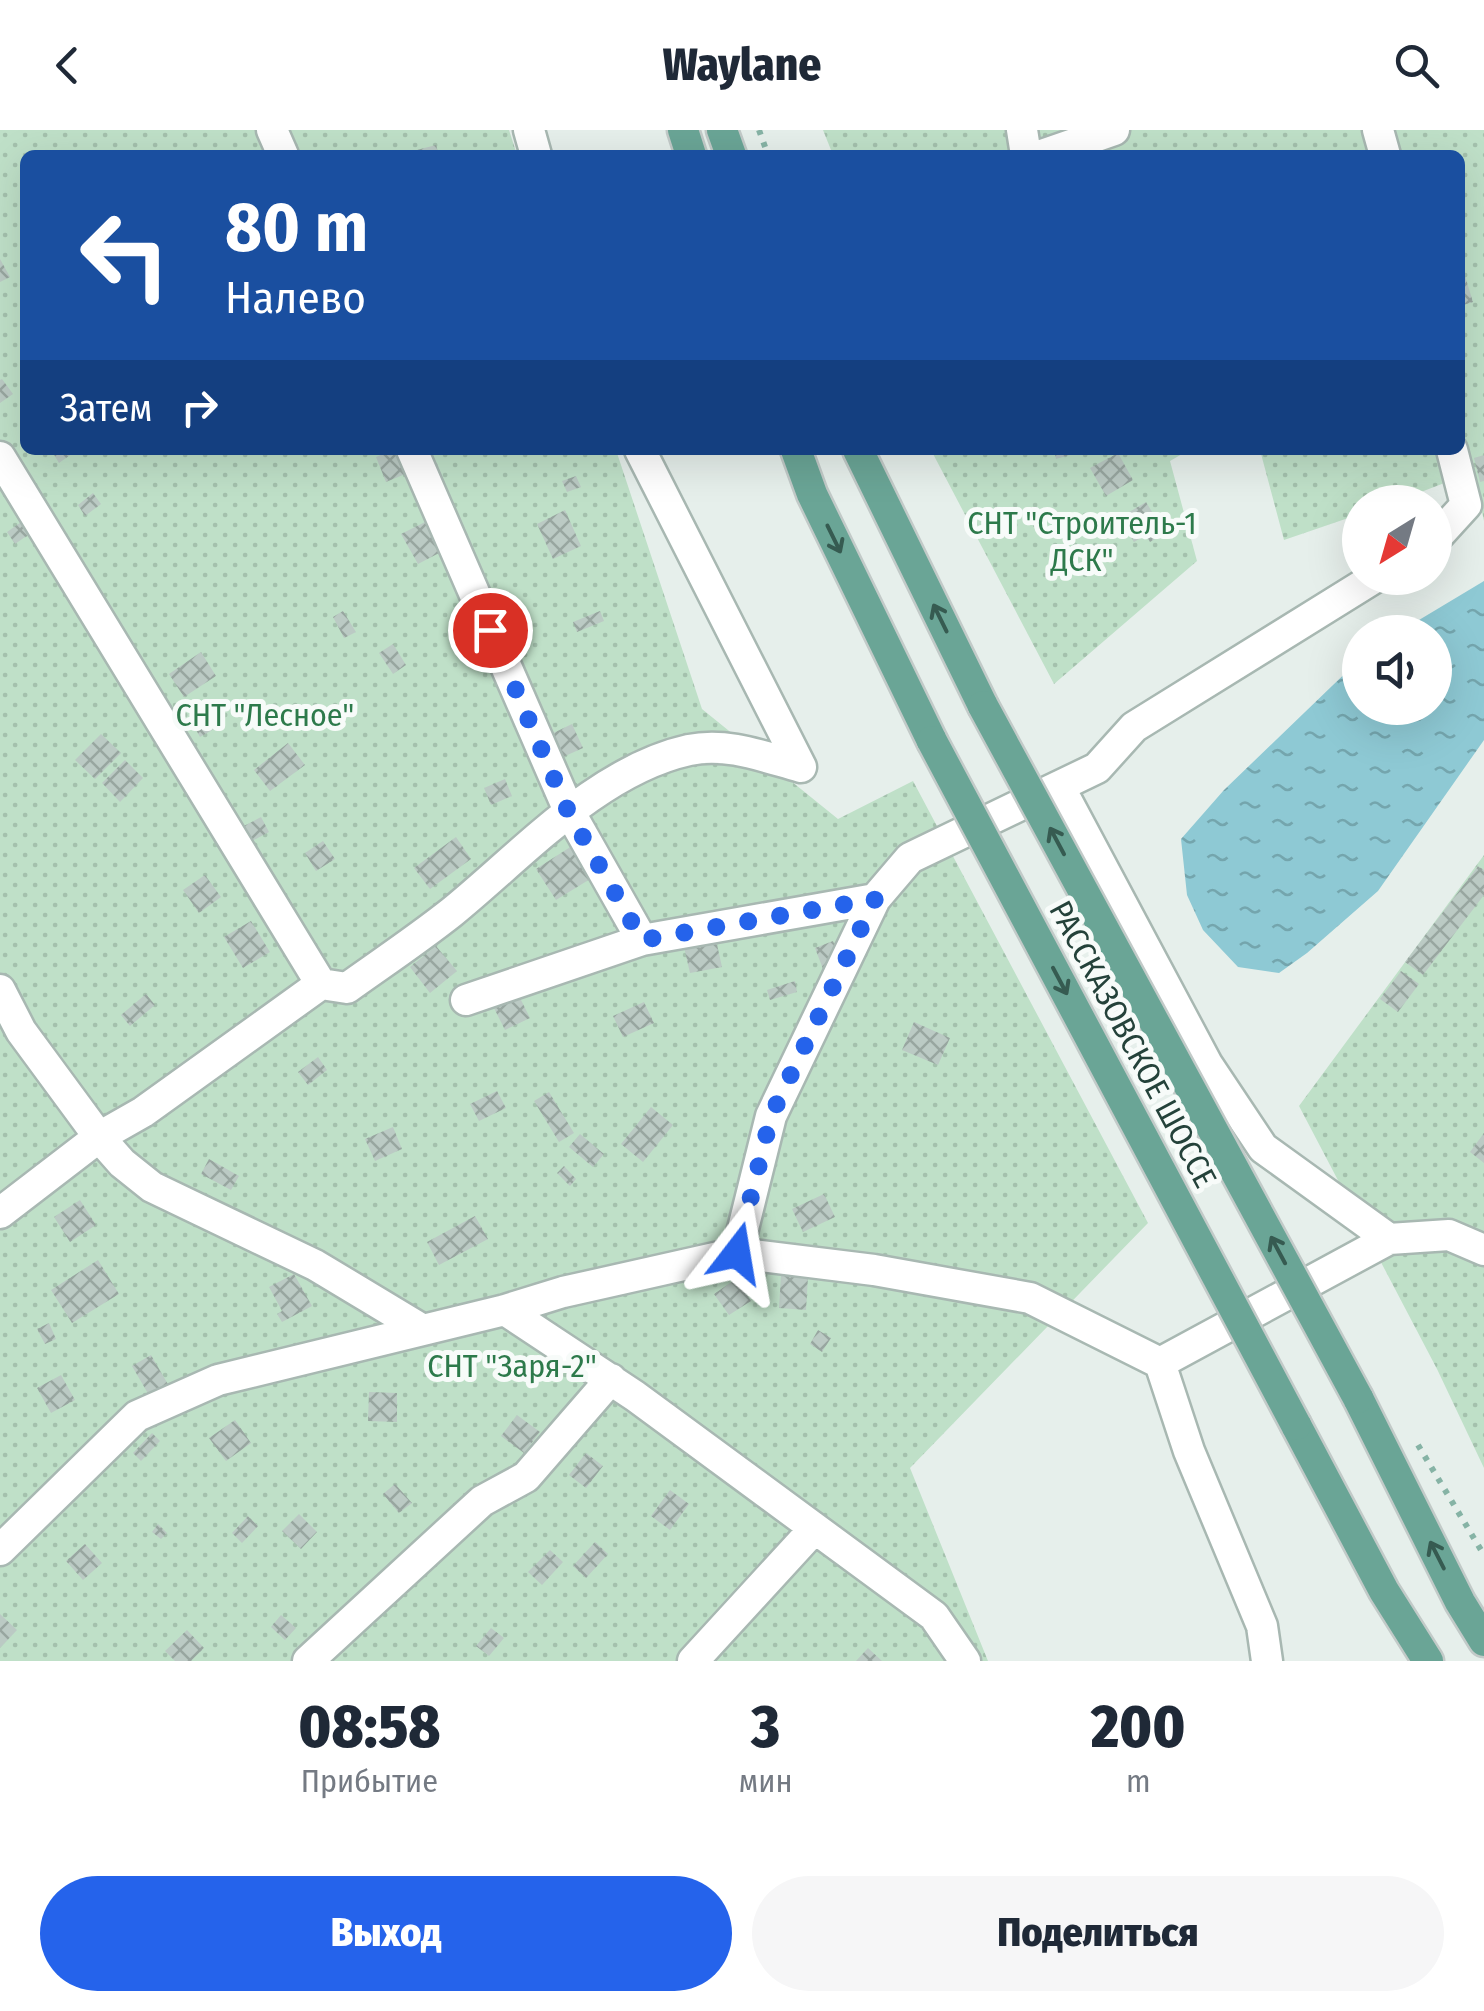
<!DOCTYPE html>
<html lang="ru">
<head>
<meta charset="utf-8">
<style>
	:root { --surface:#fff; --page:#f6f6f7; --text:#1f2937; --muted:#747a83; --accent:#2563eb }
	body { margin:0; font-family:"Fira Sans Condensed",sans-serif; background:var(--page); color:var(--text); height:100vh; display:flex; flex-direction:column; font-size:38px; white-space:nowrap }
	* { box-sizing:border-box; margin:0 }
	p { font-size:32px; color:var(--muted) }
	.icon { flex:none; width:55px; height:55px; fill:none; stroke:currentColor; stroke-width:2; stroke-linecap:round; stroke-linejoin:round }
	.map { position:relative; height:1531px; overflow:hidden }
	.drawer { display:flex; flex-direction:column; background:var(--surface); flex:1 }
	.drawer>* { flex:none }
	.hud { position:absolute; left:20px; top:20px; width:1445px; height:305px; border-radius:15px; box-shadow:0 10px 40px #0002; background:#1a4fa0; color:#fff; overflow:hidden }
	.needle { width:65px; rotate:217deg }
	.controls { position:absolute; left:1342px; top:355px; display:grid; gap:20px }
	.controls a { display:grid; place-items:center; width:110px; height:110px; border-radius:50%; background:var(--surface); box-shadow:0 10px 40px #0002; font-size:50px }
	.pin { position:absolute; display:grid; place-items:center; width:85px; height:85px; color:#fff; margin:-42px; border:5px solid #fff; border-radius:50%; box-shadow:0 2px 10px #0007 }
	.me { position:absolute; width:110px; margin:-55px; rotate:14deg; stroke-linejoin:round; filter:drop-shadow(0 0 8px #0008) }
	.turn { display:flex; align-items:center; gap:35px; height:210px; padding:0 40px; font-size:45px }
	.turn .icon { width:130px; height:130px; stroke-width:2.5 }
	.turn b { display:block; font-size:70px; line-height:85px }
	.then { display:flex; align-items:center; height:95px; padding:0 40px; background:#0003; gap:20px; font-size:38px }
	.eta { display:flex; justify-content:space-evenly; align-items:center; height:170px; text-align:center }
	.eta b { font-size:60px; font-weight:800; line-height:70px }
	.action { display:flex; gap:20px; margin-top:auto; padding:20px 40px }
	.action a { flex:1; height:115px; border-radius:60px; background:var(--accent); color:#fff; font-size:40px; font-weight:800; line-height:115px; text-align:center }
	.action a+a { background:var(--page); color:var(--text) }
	header { display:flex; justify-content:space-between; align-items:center; height:130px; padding:0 40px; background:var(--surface); font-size:45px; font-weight:800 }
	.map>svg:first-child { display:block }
	.garden { fill:url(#garden-dots) }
	.water { fill:url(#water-ripples) }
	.building { fill:url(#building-cross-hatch) }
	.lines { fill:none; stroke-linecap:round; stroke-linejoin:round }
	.minor-casing { stroke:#a8b8b2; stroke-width:35 }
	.major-casing { stroke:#c2cac8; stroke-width:35 }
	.path { stroke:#86b3a5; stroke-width:6; stroke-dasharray:5 8; stroke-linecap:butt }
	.minor { stroke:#fff; stroke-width:30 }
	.major { stroke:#6aa596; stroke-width:30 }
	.major-bridge-casing { stroke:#c2cac8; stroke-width:35; stroke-linecap:butt }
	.major-bridge { stroke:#6aa596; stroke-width:30 }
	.oneway { stroke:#365b51 }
	.route { stroke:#2563eb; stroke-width:18; stroke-dasharray:0 32.4 }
	.labels { text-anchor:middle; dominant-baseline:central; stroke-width:10; stroke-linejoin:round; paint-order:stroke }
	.park-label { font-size:32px; fill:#2d7a4b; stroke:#f7fbf9 }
	.street-label { font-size:32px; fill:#24423a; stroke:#f7fbf9 }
</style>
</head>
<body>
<header><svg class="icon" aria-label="back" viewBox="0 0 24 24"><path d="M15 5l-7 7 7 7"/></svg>Waylane<svg class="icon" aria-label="search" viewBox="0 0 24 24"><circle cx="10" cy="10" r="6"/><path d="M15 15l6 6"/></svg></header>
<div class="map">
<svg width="1484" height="1531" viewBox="0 0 1484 1531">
	<defs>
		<pattern id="garden-dots" width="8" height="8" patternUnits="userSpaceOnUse" patternTransform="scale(2.5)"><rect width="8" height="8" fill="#bfe0c8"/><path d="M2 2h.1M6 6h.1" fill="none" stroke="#a4c1ad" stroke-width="1.8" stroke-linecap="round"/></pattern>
		<pattern id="water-ripples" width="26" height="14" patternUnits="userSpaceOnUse" patternTransform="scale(2.5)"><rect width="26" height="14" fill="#8ec9d4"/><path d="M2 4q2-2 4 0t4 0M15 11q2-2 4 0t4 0" fill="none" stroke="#74a5ad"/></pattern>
		<pattern id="building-cross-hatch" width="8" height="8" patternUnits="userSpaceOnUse" patternTransform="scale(2.5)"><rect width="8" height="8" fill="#bbcac4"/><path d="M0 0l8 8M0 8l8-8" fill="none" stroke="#98a6a0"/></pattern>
	</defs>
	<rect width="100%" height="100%" fill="#e6efeb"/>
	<path class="garden" d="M0 0H509L517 25H25V320H616L702 579 838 689 913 651 1148 1093 910 1338 988 1531H0Z
		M823 0H1484V391L1473 342 1395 372H1360V384L1284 410 1260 320H1460V25H833Z
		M931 320H1189L1170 331 1197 431 1054 554Z
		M1484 725V1338L1437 1239 1299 976Z"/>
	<path class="water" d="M1484 451V610L1378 761 1307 823 1279 843 1238 837 1203 800 1187 765 1181 709 1224 660 1360 529V578H1435V502H1399Z"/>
	<path class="building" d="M436 15 439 25H414L413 21Z
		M0 129 10 147 0 152Z
		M1465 146 1473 172 1460 176V148Z
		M2 249 13 264 0 273V250Z
		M57 320H72L73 323 59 333 53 323Z
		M392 320H400L410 342 386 352 376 327Z
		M1054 320H1083V321L1056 329Z
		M1118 323 1133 350 1106 366 1090 338Z
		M1484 325V351L1480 352 1474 328Z
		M576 346 581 357 567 362 562 351Z
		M93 363 101 374 85 386 78 375Z
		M1146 372 1165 403 1150 412 1146 405 1134 412 1119 388Z
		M565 380 581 416 553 429 537 394Z
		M27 388 35 400 15 414 7 402Z
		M425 392 441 422 418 434 401 404Z
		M343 481 356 502 344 508 333 487Z
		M600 481 604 491 577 502 573 492Z
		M393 514 406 535 393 544 379 523Z
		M201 522 216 546 184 567 169 544Z
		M204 583 214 599 200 607 191 591Z
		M572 594 583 618 554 631 543 608Z
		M101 604 121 623 95 649 75 630Z
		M288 613 305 635 270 661 254 640Z
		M125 630 143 648 120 672 102 653Z
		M505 649 512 666 491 675 484 658Z
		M261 687 269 702 250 712 242 697Z
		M456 707 471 729 430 759 414 738Z
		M323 711 335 729 316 741 305 723Z
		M575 714 595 746 556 770 536 739Z
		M1478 736 1484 740V765L1423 845 1405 832Z
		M205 745 221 767 199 783 183 760Z
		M251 791 270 822 243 838 224 807Z
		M716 810 722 837 690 843 684 817Z
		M833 811 841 832 823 839 815 818Z
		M436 816 457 841 430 863 410 837Z
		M1401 841 1419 854 1398 882 1380 869Z
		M795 851 797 862 770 870 767 860Z
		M146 864 155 875 130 896 121 885Z
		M519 866 530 888 505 900 494 878Z
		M644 872 654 893 623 907 613 886Z
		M914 892 950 908 938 935 902 920Z
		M318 927 327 940 308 955 298 942Z
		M497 961 506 978 479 991 470 974Z
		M549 962 574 1003 559 1012 534 971Z
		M651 977 673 995 643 1032 621 1014Z
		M393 997 402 1019 375 1031 365 1009Z
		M1484 1003V1033L1470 1022Z
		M580 1004 604 1024 593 1037 569 1017Z
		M209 1029 239 1046 231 1060 201 1044Z
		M564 1036 576 1049 570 1056 557 1043Z
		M824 1064 835 1087 803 1102 792 1079Z
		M80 1070 96 1095 70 1112 54 1087Z
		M475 1086 488 1109 439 1135 427 1112Z
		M98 1130 119 1164 72 1193 51 1160Z
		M294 1144 312 1176 282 1192 277 1184 282 1181 269 1157Z
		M781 1145 808 1147 806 1180 779 1178Z
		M736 1149 751 1171 729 1185 714 1164Z
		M49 1193 56 1209 45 1214 37 1199Z
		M818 1200 831 1208 822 1222 810 1214Z
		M151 1225 169 1256 150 1267 132 1236Z
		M61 1245 75 1270 51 1283 37 1258Z
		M369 1262 397 1263V1292L368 1291Z
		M517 1285 540 1302 524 1323 501 1306Z
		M235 1290 251 1313 226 1331 209 1308Z
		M152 1303 160 1311 141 1331 133 1323Z
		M586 1323 603 1336 586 1358 569 1345Z
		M395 1354 412 1373 399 1383 383 1364Z
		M670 1360 689 1374 670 1400 651 1386Z
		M299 1384 317 1402 301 1419 282 1401Z
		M248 1386 258 1396 242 1413 232 1403Z
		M158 1394 167 1403 161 1409 152 1402Z
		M595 1412 608 1424 586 1448 573 1436Z
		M85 1414 102 1433 83 1450 66 1431Z
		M550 1420 563 1432 542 1455 528 1442Z
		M0 1484 17 1500 0 1518Z
		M281 1485 296 1498 285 1510 271 1497Z
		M491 1498 504 1508 489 1526 476 1516Z
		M187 1500 204 1518 191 1531H175L165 1521Z
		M868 1518 882 1531H856Z"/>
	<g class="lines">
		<g class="minor-casing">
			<path id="minor" d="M272 0 283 25
				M529 0 536 25
				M1022 0 1026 25
				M1378 0 1385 25
				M1042 25 1114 0
				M412 320 569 681 642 810 875 769
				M0 327 321 854 143 982 99 1007 21 901 0 860
				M1435 409 1466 375 1452 320
				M1374 448 1134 597 1097 638 910 728 875 769 771 986 737 1123 874 1140 1030 1168 1160 1233 1389 1109 1449 1105 1484 1120
				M1060 658 1207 934 1263 1018 1389 1109
				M321 854 347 858C382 833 418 809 452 782 522 725 598 640 689 620 728 612 764 627 801 637L640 320
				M466 870 642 810
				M0 1083 99 1007 122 1033 152 1057 315 1135 423 1200
				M505 1180 635 1266 934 1486 965 1531
				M1160 1233 1189 1321 1262 1496 1267 1531
				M0 1420 137 1286 218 1250 505 1180 563 1162 737 1123
				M308 1531 482 1371 526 1347 611 1249
				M693 1531 814 1399"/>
		</g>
		<g class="major-casing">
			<path id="major" d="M683 0 691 25
				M722 0 731 25
				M796 320 812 364 932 611
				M858 320 983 576
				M1358 1268 1460 1472 1484 1511
				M1296 1295 1384 1461 1428 1531"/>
		</g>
		<path class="path" d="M759 0 768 25
			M1418 1315 1484 1425"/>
		<use href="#minor" class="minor"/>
		<use href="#major" class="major"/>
		<g class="major-bridge-casing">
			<path id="major-bridge" d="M983 576 1358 1268
				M932 611 1296 1295"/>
		</g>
		<use href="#major-bridge" class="major-bridge"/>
	</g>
	<defs><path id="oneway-shaft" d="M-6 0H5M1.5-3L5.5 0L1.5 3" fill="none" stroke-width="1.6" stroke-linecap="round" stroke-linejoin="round" transform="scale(2.5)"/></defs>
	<g class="oneway">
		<use href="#oneway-shaft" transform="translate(834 409) rotate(64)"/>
		<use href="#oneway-shaft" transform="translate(940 488) rotate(-116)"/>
		<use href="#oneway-shaft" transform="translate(1057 711) rotate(-118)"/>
		<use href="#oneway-shaft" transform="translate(1060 851) rotate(62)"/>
		<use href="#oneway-shaft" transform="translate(1278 1120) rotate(-118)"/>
		<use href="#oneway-shaft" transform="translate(1437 1425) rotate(-117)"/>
	</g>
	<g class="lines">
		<path class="route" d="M490 500 568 681 642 810 875 769 771 986 737 1123"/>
	</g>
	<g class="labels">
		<g class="park-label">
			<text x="1082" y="393">СНТ "Строитель-1<tspan x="1082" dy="37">ДСК"</tspan></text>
			<text x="265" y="585">СНТ "Лесное"</text>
			<text x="512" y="1236">СНТ "Заря-2"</text>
		</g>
		<g class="street-label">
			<text transform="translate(1133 914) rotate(62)">РАССКАЗОВСКОЕ ШОССЕ</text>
		</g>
	</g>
</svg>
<div class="controls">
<a><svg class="needle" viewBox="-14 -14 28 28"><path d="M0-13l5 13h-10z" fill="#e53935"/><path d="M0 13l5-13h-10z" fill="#747a83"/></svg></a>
<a><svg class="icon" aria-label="sound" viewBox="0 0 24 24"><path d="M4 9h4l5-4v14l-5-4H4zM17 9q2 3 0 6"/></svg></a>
</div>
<div class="pin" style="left:490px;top:500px;background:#d93025"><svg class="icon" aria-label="arrive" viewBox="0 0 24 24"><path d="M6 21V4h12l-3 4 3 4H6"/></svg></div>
<svg class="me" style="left:737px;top:1123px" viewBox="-20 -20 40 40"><path d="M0-17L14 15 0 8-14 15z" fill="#2563eb" stroke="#fff" stroke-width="4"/></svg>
<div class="hud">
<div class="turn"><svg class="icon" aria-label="left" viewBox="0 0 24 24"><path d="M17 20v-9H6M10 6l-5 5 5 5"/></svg><div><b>80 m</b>Налево</div></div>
<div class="then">Затем<svg class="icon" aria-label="right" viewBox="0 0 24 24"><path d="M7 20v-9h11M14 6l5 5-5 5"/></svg></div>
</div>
</div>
<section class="drawer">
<div class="eta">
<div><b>08:58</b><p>Прибытие</p></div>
<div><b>3</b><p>мин</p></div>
<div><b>200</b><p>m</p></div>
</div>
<div class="action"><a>Выход</a><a>Поделиться</a></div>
</section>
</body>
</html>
